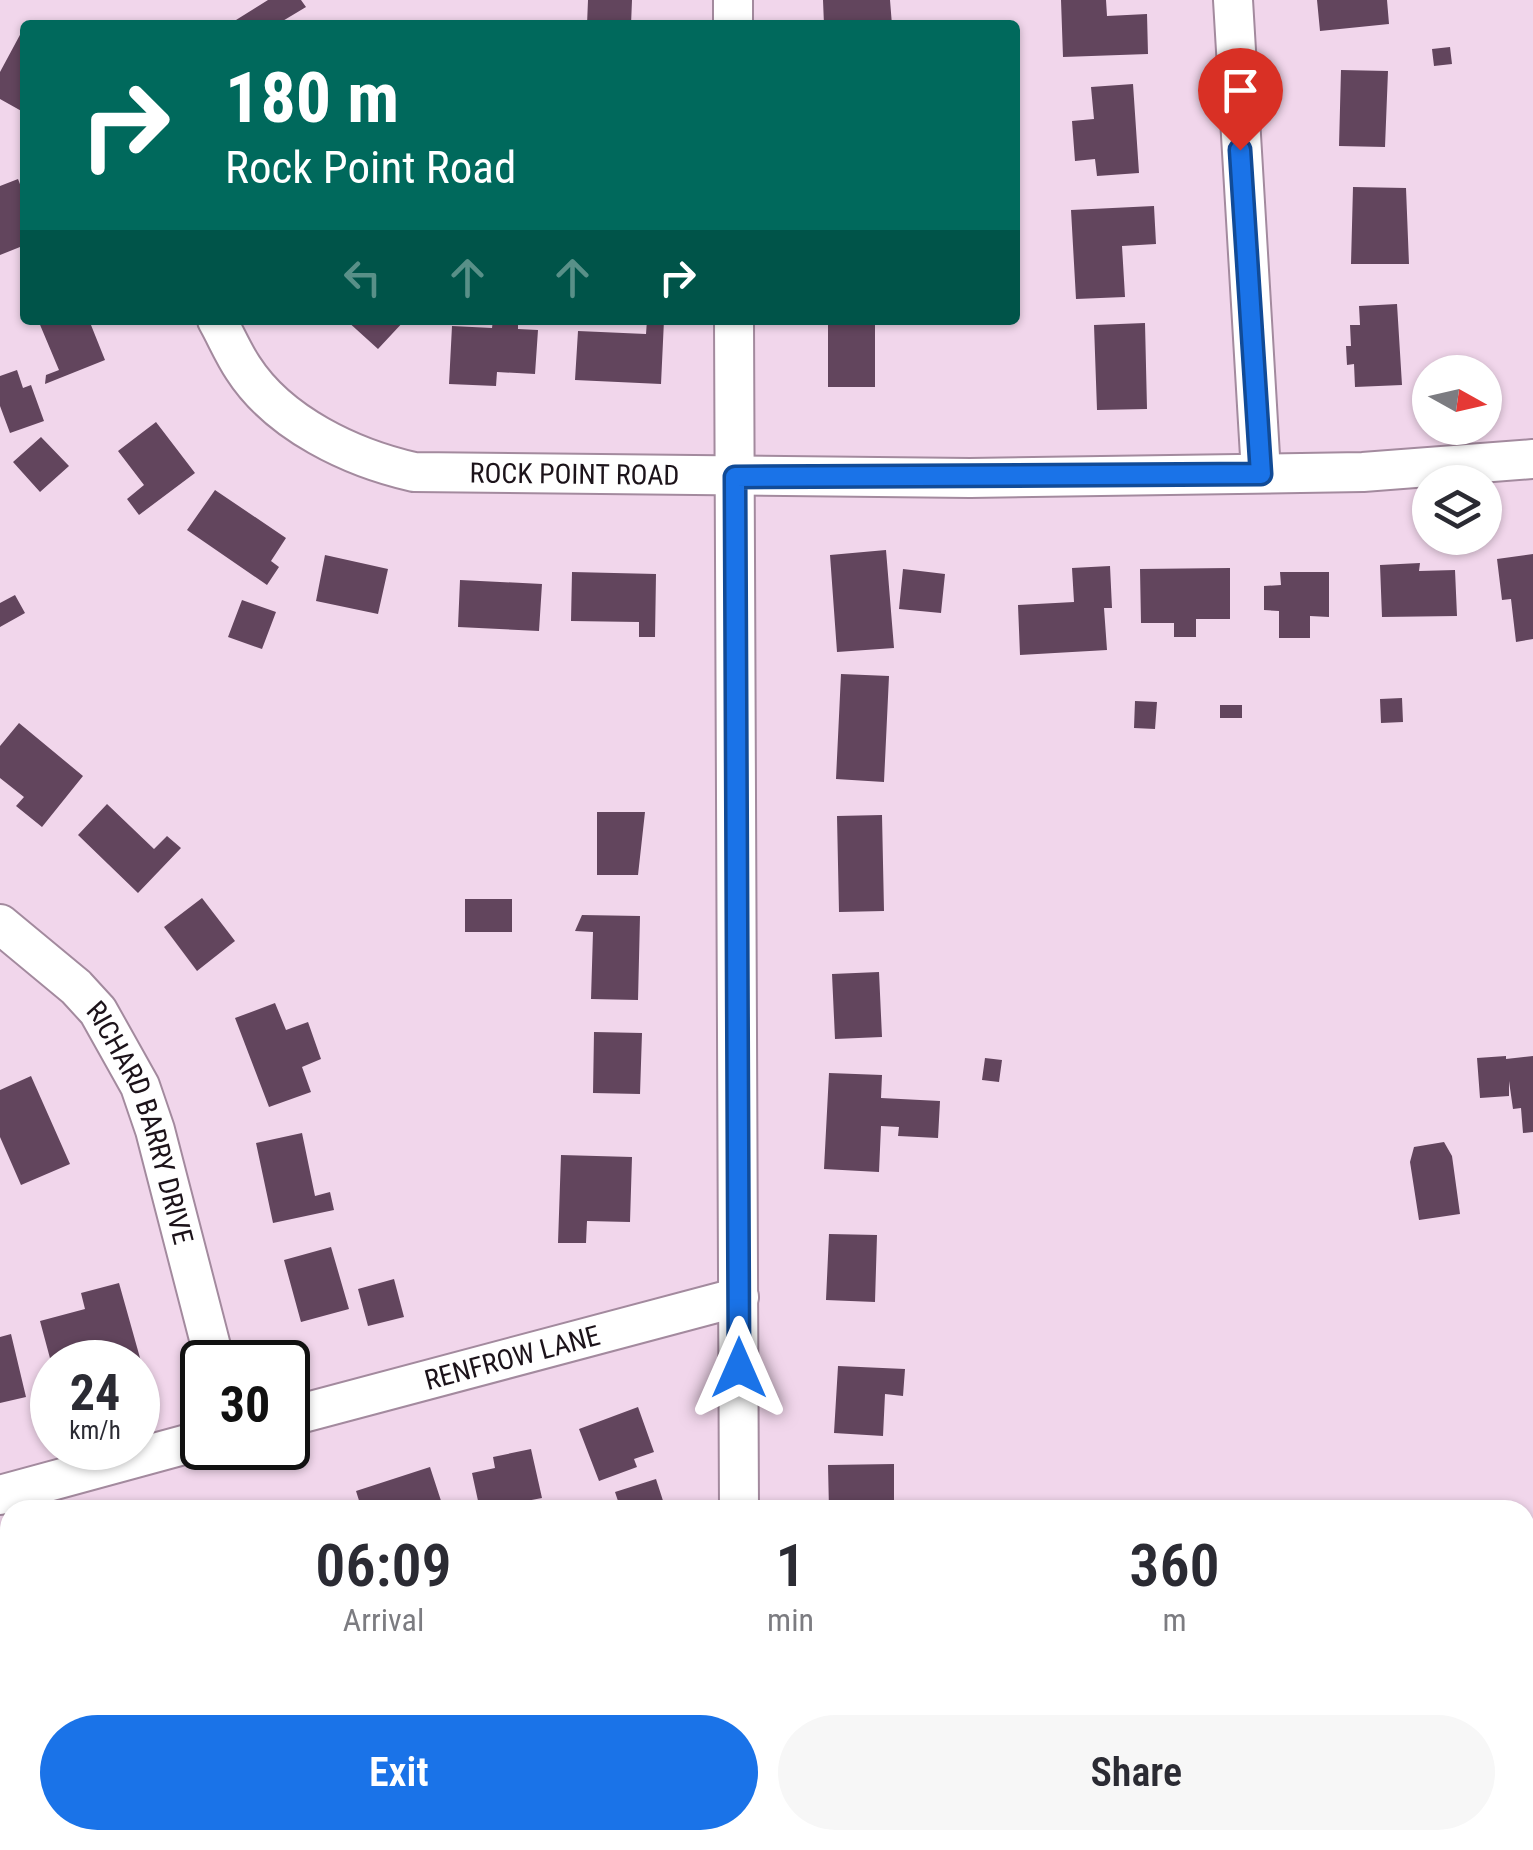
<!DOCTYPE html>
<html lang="en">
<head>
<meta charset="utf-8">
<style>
	:root { --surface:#fff; --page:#f7f7f7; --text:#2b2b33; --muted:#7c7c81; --accent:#1a73e8 }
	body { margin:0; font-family:"Roboto Condensed",sans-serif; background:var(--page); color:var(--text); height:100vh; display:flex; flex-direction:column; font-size:38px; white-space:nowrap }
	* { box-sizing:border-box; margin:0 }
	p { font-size:32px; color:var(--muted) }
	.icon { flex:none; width:55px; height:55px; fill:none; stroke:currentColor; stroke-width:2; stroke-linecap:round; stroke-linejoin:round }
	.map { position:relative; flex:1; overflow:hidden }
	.sheet { position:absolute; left:0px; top:1500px; width:1535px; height:350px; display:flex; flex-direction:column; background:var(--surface); border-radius:30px 30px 0 0; box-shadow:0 2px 8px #0004 }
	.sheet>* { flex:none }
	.banner { position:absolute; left:20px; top:20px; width:1000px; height:305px; border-radius:10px; box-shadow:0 2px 8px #0004; background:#00695c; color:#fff; overflow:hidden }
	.needle { width:65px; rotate:98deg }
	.buttons { position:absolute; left:1412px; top:355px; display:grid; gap:20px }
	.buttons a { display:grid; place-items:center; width:90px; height:90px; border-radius:50%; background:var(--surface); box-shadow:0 2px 8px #0004; font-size:50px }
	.speed { position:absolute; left:30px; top:1340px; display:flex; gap:20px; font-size:50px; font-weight:700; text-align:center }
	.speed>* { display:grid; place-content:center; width:130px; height:130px; border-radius:50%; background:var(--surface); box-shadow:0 2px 8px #0004; line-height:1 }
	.speed small { font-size:25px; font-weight:400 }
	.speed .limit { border:5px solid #111; border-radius:15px; background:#fff; color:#111 }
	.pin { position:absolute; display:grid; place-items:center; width:85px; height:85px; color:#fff; margin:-102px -42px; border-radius:50% 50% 50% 0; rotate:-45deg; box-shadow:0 0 10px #0007 }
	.pin .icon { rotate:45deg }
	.me { position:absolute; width:110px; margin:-55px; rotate:0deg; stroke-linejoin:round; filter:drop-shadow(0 0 8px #0008) }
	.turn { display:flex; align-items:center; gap:35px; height:210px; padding:0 40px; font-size:45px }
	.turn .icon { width:130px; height:130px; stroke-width:2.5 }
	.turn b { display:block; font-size:70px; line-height:85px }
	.lanes { display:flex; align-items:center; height:95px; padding:0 40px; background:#0003; justify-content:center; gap:50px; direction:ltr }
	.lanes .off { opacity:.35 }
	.eta { display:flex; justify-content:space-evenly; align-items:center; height:170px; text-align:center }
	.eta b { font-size:60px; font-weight:600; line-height:70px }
	.cta { display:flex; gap:20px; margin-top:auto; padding:20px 40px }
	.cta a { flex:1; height:115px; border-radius:60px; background:var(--accent); color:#fff; font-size:40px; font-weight:600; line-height:115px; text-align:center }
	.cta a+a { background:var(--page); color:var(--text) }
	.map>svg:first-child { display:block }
	.building { fill:#62455d }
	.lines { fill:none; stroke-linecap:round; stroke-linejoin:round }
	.service-casing { stroke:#a38a9e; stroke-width:22 }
	.minor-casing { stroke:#a38a9e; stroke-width:42 }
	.service { stroke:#fff; stroke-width:18 }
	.minor { stroke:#fff; stroke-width:38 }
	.route-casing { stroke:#114b97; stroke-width:25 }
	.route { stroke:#1a73e8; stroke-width:18 }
	.labels { text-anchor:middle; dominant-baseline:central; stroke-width:10; stroke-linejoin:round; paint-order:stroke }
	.street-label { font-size:28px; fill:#1c131a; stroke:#fff }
</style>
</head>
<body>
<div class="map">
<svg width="1533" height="1850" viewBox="0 0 1533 1850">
	<rect width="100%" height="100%" fill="#f1d6eb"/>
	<path class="building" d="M268 0H301L306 7 276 25H228Z
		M588 0H632L631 25H587Z
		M823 0H890L892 25H824Z
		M1061 0H1106L1107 16 1147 14 1148 54 1063 57Z
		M1317 0H1387L1389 24 1320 31Z
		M21 33 25 35V113L0 99V72Z
		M1450 47 1452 64 1434 66 1432 49Z
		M1341 70 1388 71 1385 147 1339 146Z
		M1133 84 1139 173 1097 176 1095 159 1075 161 1072 121 1094 119 1091 87Z
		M18 179 25 197V245L0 255V186Z
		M1353 187 1406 188 1409 264H1351Z
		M1154 206 1156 244 1122 246 1125 297 1076 299 1071 210Z
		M1397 304 1402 385 1355 387 1354 364 1347 365 1346 346H1351L1350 325H1360L1359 306Z
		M38 320H89L105 360 45 384 46 375 59 370Z
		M346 320H405L378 349Z
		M493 320H518V329L538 330 535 374 497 372 496 386 449 384 452 326 492 328Z
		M647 320H664L661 384 575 380 578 331 646 334Z
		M828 320H875V387H828Z
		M1145 323 1147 409 1097 410 1094 325Z
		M17 370 23 388 31 385 44 421 10 433 0 406V376Z
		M156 422 195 473 139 515 127 499 144 485 118 451Z
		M41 437 69 466 40 492 13 462Z
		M215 490 286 538 271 561 279 567 267 585 187 530Z
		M886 550 894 648 837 652 830 555Z
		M1533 554V639L1516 642 1511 599 1502 600 1497 559Z
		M325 555 388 569 378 614 316 601Z
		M1420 563 1419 571 1455 570 1457 616 1382 617 1380 565Z
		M1110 566 1112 608H1104L1107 650 1020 655 1018 605 1074 602 1072 568Z
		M1230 568V619H1196V637H1174V623H1141L1140 569Z
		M903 569 945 574 941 613 899 609Z
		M572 572 656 574 655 637H639V622L571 621Z
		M1280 572H1329V617L1310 616V638H1279V611L1264 610V586L1281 585Z
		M460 580 542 584 539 631 458 627Z
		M15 595 25 613 0 627V603Z
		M242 600 276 612 262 649 228 637Z
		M841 674 889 676 884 782 836 779Z
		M1402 698 1403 722 1381 723 1380 699Z
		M1135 701 1157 702 1155 729 1134 728Z
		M1220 705H1242V718H1220Z
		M19 723 83 776 42 827 16 806 24 797 0 778V746Z
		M107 804 154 849 167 836 181 848 138 893 78 835Z
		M597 812H645L638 875H597Z
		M882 815 884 911 839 912 837 816Z
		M202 898 235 941 197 971 164 927Z
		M465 899H512V932H465Z
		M582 915 640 916 638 1000 591 999 593 932 575 931Z
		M879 972 882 1037 835 1039 832 974Z
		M275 1003 286 1030 308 1022 321 1059 302 1067 311 1092 269 1107 235 1018Z
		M594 1032 642 1033 640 1094 593 1093Z
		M1506 1056V1059L1533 1056V1132L1523 1133 1521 1108 1513 1109 1509 1081V1096L1480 1098 1477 1058Z
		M985 1058 1002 1060 999 1082 982 1080Z
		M829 1073 882 1075 881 1098 940 1101 938 1138 898 1136 899 1127 881 1126 879 1172 824 1169Z
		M31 1076 70 1164 21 1185 0 1137V1090Z
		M302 1133 315 1196 330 1192 334 1210 273 1223 256 1143Z
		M1444 1142 1452 1156 1460 1214 1419 1220 1410 1162 1414 1147Z
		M561 1155 632 1157 630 1222 587 1221 586 1243H558Z
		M829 1234 877 1235 875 1302 826 1300Z
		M331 1247 349 1309 301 1322 284 1260Z
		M394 1279 404 1317 368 1326 358 1289Z
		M119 1283 142 1365 51 1362 40 1321 85 1309 81 1293Z
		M11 1334 26 1397 0 1403V1337Z
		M838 1366 905 1369 903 1396 885 1394 883 1436 834 1433Z
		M638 1407 654 1452 634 1459 637 1467 599 1481 579 1429Z
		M531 1449 542 1498 480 1510 472 1473 495 1468 493 1457Z
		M894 1464V1510H829L828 1465Z
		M430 1467 444 1510H362L356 1491Z
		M656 1479 666 1510H621L615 1492Z
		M10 1712V1751L0 1753V1714Z
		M272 1840H326V1850H272Z
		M523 1840H577L574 1850H519Z"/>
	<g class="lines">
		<g class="service-casing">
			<path id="service" d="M434 1850 436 1840"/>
		</g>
		<g class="minor-casing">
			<g id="minor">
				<path d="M733 0V25"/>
				<path d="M1233 0 1261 473"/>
				<path id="s1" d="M217 320C226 336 233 353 243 368 279 424 352 458 414 472L970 478 1363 472 1533 459"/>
				<path d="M734 320 739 1510"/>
				<path id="s2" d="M0 924 76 987 98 1011 140 1086 155 1130 215 1362"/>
				<path id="s3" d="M288 1417 739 1297"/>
				<path d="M0 1495 202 1440"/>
				<path d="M725 1850 727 1840"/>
			</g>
		</g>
		<use href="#service" class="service"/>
		<use href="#minor" class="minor"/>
	</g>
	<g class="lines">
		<g class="route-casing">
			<path id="route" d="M739 1368 735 477 1261 474 1240 150"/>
		</g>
		<use href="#route" class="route"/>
	</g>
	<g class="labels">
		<g class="street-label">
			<text stroke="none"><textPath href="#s1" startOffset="420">ROCK POINT ROAD</textPath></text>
			<text stroke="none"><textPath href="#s2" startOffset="252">RICHARD BARRY DRIVE</textPath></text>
			<text stroke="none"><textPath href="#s3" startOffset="232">RENFROW LANE</textPath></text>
		</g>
	</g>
</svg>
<div class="buttons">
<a><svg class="needle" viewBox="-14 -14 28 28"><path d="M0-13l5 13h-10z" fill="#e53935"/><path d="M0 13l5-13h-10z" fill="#7c7c81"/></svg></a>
<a><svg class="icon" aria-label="layers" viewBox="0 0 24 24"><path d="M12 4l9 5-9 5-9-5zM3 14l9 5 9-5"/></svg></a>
</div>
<div class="speed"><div>24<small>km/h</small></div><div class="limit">30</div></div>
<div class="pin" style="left:1240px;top:150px;background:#d93025"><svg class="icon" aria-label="arrive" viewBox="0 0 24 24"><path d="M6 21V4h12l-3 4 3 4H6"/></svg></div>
<svg class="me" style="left:739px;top:1368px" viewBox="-20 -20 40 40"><path d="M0-17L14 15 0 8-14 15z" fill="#1a73e8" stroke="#fff" stroke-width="4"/></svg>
<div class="banner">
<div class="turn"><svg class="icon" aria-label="right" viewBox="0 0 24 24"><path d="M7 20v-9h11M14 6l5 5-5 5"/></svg><div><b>180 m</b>Rock Point Road</div></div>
<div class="lanes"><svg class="icon off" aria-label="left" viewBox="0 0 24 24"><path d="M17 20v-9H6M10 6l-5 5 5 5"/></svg><svg class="icon off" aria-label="ahead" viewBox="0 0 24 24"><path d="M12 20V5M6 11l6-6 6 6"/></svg><svg class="icon off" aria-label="ahead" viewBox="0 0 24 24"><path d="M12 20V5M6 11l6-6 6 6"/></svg><svg class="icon" aria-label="right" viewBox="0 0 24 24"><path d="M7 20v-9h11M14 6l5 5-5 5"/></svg></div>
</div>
<section class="sheet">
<div class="eta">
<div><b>06:09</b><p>Arrival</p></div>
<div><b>1</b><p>min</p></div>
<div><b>360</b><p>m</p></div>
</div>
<div class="cta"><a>Exit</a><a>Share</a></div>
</section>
</div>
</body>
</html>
